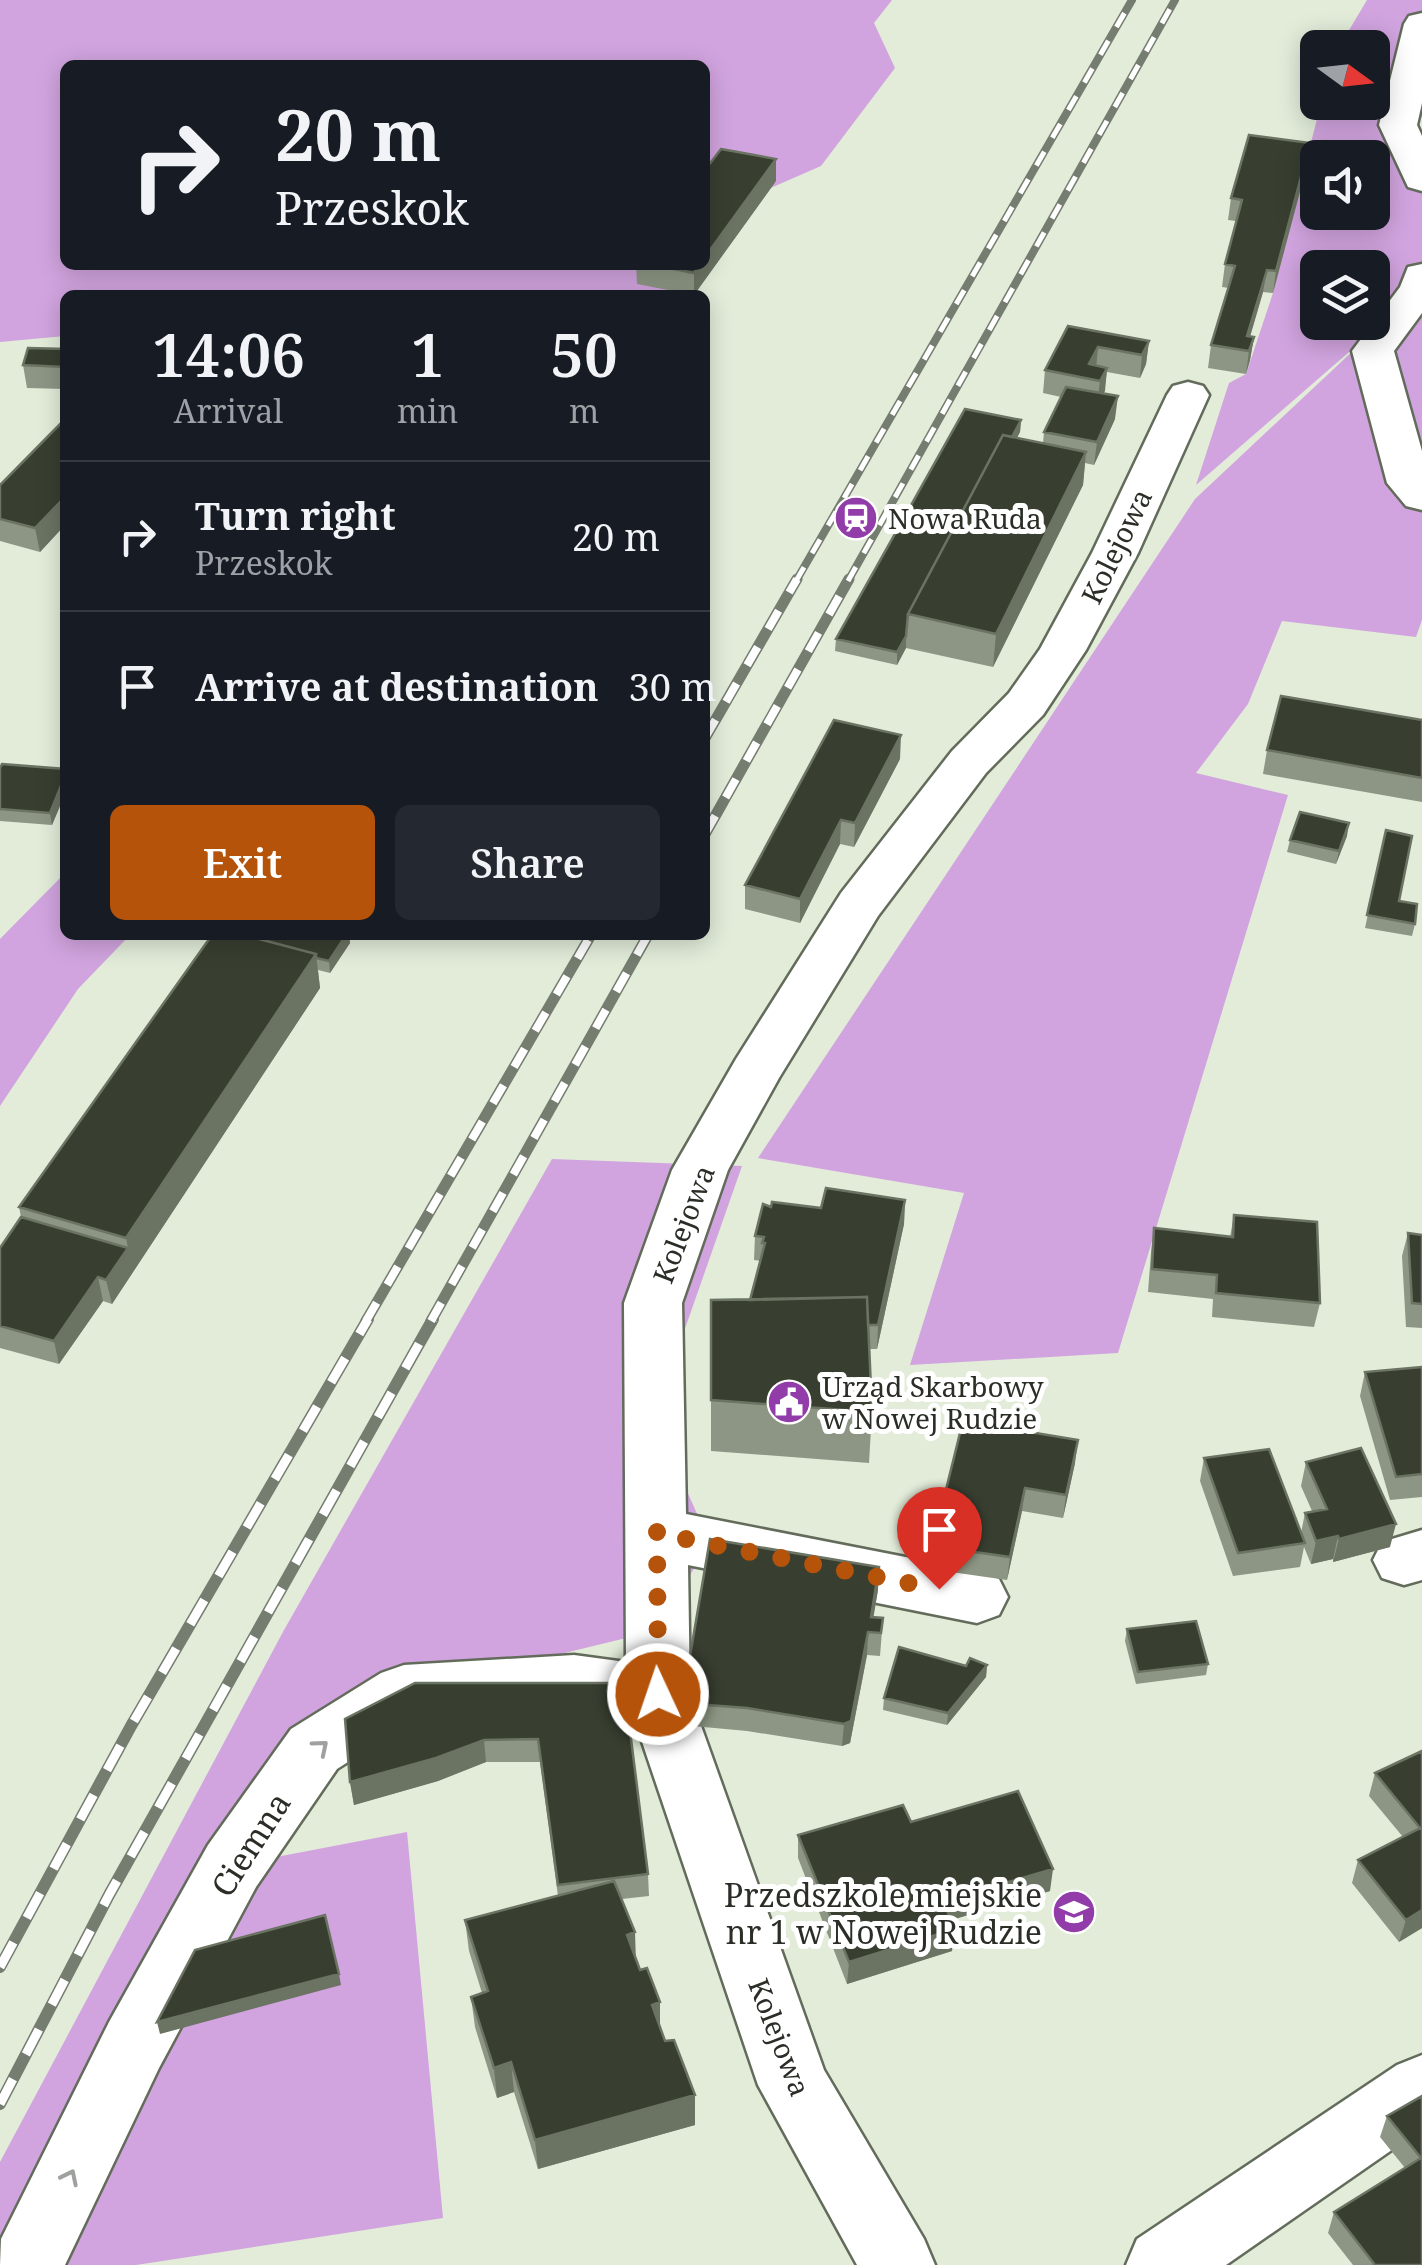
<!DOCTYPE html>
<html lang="en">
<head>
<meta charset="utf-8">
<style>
	:root { --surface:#171b24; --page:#242831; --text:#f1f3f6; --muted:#9ea1a6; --line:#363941; --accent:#b45309 }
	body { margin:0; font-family:"Noto Serif",serif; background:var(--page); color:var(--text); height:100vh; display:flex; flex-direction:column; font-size:38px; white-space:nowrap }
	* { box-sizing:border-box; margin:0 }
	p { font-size:32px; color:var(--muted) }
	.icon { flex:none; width:55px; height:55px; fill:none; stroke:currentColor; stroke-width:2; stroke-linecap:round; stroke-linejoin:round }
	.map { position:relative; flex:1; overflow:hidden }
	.sheet { position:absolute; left:60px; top:290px; width:650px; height:650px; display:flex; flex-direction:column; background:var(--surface); border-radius:15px; box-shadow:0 5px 25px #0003 }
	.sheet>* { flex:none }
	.guide { position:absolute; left:60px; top:60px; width:650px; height:210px; border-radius:15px; box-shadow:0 5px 25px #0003; background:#171b24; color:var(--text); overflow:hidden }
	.needle { width:65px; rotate:105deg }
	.controls { position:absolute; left:1300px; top:30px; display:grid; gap:20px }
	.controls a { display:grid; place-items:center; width:90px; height:90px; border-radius:15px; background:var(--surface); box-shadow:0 5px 25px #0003; font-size:50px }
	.pin { position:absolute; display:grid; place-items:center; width:85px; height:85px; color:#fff; margin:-102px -42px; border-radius:50% 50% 50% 0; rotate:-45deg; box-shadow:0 0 10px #0007 }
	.pin .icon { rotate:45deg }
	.me { position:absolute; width:110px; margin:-55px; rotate:357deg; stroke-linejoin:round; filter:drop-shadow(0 0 8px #0008) }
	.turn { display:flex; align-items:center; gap:35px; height:210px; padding:0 50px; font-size:45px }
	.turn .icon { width:130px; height:130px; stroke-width:2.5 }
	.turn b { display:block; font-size:70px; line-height:85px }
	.eta { display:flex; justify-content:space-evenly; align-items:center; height:170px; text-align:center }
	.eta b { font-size:60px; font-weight:600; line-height:70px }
	.cta { display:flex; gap:20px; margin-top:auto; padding:20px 50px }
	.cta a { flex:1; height:115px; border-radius:15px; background:var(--accent); color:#fff; font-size:40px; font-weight:600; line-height:115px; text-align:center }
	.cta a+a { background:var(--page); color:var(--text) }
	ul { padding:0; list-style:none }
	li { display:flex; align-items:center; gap:30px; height:150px; padding:0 50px; border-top:2px solid var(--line) }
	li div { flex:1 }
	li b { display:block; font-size:38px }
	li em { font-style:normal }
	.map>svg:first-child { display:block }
	.green { fill:#d1a4df; fill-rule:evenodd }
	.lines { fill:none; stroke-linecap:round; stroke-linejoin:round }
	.minor-casing { stroke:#636c5b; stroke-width:5 }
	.minor { fill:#fff; fill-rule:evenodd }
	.rail-far2-casing { stroke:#757c70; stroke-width:8 }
	.rail-far1-casing { stroke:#757c70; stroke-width:11 }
	.rail-casing { stroke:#757c70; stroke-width:12 }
	.rail-far2 { stroke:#fff; stroke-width:5; stroke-dasharray:16; stroke-linecap:butt }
	.rail-far1 { stroke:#fff; stroke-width:8; stroke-dasharray:21; stroke-linecap:butt }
	.rail { stroke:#fff; stroke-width:9; stroke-dasharray:28; stroke-linecap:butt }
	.wall { fill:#8d9684 }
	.shaded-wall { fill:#6b7363 }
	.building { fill:#383f30; stroke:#6b7363; stroke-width:2.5 }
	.oneway { stroke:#9fa19e }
	.route { stroke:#b45309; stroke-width:18; stroke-dasharray:0 32.4 }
	.labels { text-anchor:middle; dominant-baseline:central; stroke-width:10; stroke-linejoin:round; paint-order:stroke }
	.poi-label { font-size:28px; fill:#2a2e27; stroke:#fff; text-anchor:start }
	.street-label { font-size:28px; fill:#2a2e27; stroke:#fff }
	.near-street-label { font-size:32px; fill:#2a2e27; stroke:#fff }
	.near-poi-label { font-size:32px; fill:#2a2e27; stroke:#fff; text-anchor:end }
</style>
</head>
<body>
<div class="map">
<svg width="1422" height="2265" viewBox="0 0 1422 2265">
	<rect width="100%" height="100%" fill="#e2ecd9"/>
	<path class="green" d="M0 0H892L874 23 895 68 821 166 725 208 705 237V65H65V265H686L665 295H65V336L0 342Z
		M1367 0H1422V117L1398 124 1422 179V620L1416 637 1282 621 1248 704 1196 773 1288 795 1118 1353 910 1365 964 1193 758 1158 1195 499 1387 319 1196 485 1229 383 1246 374 1273 293 1321 103 1372 102V48L1339 47ZM1318 158H1372V212H1318ZM1318 268H1372V322H1318Z
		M65 873V935H130L78 989 0 1106V939Z
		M552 1159 742 1166 654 1417 710 1543 655 1631 404 1692 234 1865 407 1832 443 2218 136 2265H0V2162L284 1630Z"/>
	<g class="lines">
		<g class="minor-casing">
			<path id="minor" d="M1422 13V103L1417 125 1422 136V191L1408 187 1379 125 1404 24 1409 16Z
				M1422 264V313L1394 351 1422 451V510L1406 506 1387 483 1352 351 1400 287 1408 267Z
				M1188 382 1203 386 1209 395 1138 553 1086 650 1043 715 986 773 878 916 779 1078 728 1170 682 1303 686 1514 977 1571 999 1579 1008 1597 999 1615 977 1623 688 1565 690 1695 824 2070 924 2239 935 2265H857L758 2085 634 1718 574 1709 415 1719 337 1769 256 1887 159 2068 65 2265H0L1 2239 109 2022 208 1845 291 1729 381 1673 404 1665 574 1655 626 1662 624 1303 672 1170 736 1059 841 893 952 751 1009 693 1040 649 1092 553 1167 395 1173 386Z
				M1422 1530V1580L1404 1585 1382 1578 1373 1560 1382 1542Z
				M1422 2055V2129L1226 2265H1126L1137 2239 1397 2065Z"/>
		</g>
		<use href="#minor" class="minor"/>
		<g class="rail-far2-casing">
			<path id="rail-far2" d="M796 581 1132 0
				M848 581 1175 0"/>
		</g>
		<g class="rail-far1-casing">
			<path id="rail-far1" d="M705 738 797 579
				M705 834 849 579
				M366 1321 591 935
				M431 1321 648 935"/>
		</g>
		<g class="rail-casing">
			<path id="rail" d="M0 1967 131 1726 368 1319
				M0 2104 109 1895 433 1319"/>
		</g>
		<use href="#rail-far2" class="rail-far2"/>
		<use href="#rail-far1" class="rail-far1"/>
		<use href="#rail" class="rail"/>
	</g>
	<path class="wall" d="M1310 143 1307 165 1273 293 1263 292 1250 337H1254L1250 360 1246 374 1208 368 1211 345 1229 288 1222 287 1225 264 1236 221 1228 220 1231 198Z
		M776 181 694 295 637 284 636 265H705Z
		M1068 326 1149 341 1146 364 1140 378 1107 372 1104 393 1115 419 1094 465 1085 463 1083 485 993 667 906 648 897 665 835 651 836 639 1021 420 1020 432 1017 438 1043 443 1044 432 1061 397 1043 393 1045 370Z
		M65 349V389L27 388 23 365Z
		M65 422V525L40 552 0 541V485Z
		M1422 720V802L1263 774 1267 750Z
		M900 759 854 847 840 844 800 923 745 909V885Z
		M0 768 65 769V794L52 825 0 821Z
		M1386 830 1399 901 1415 924 1412 936 1365 928Z
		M1347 836 1336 864 1287 852 1290 840Z
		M252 935H349L350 943 330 973 318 970 320 988 112 1304 103 1301 59 1364 0 1348V1248L21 1217 19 1207Z
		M905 1200 904 1224 877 1349H869L872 1412 869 1463 711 1451V1300H750L761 1261 754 1260 755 1236 771 1207 821 1208Z
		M1234 1215 1320 1303 1314 1327 1212 1317 1213 1299 1148 1292 1151 1252 1154 1228 1230 1237Z
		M1408 1233 1422 1235V1328L1406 1327 1402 1256Z
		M1422 1367V1497L1390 1500 1360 1396 1365 1372Z
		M962 1425 1075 1463 1063 1518 1022 1511 1007 1580 930 1569 932 1546Z
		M1204 1458 1301 1533 1305 1513 1312 1511 1301 1486 1306 1462 1390 1547 1333 1562V1559L1311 1564 1304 1547 1300 1567 1233 1576 1200 1481Z
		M878 1590 873 1617 883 1618 880 1656 867 1655 850 1743 842 1746 747 1731 682 1725V1703Z
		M1127 1629 1208 1664 1206 1675 1136 1684 1125 1641Z
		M987 1665 986 1677 947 1725 883 1710 884 1698Z
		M624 1683 648 1874 649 1896 622 1899 635 1958 695 2125 538 2169 514 2092 497 2098 475 2027 471 1997 482 1993 469 1951 465 1920 558 1896 540 1762H486L438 1781 354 1805 350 1782Z
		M1422 1751V1928L1399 1942 1352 1883 1358 1860 1403 1837 1369 1796 1375 1773Z
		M911 1822 1050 1891 951 1920 952 1951 847 1984 798 1858V1835Z
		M1422 2096V2265H1353L1328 2233 1334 2212 1405 2168 1380 2137 1387 2116Z"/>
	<path class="shaded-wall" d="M1310 143 1307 165 1273 293 1276 271Z
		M776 159V181L694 295V273L699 265H705V257Z
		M1267 270 1263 292 1246 350 1247 336Z
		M1254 337 1250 360 1246 374 1249 351Z
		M1149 341 1146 364 1140 378 1142 355Z
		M1098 347 1096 369 1089 364Z
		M1107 368 1105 391 1097 404 1100 381Z
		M1118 396 1115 419 1094 465 1097 442Z
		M1021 420 1020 432 922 617Z
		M1086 452 1083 485 993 667 996 634Z
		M65 497V525L40 552 35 528Z
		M906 636V648L897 665V652Z
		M901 735 900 759 854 847 855 823Z
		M65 776V794L52 825 50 813Z
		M841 820 840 844 800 923V899Z
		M1349 823 1347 836 1336 864 1339 851Z
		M346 935H349L350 943 330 973 329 961Z
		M316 954 320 988 112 1304 106 1280 128 1248 126 1238Z
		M905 1200 904 1224 877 1349 878 1325Z
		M98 1277 103 1301 59 1364 54 1341Z
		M1078 1440 1075 1463 1063 1518 1066 1495Z
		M1025 1488 1022 1511 1007 1580 1010 1557Z
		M1396 1524 1390 1547 1333 1562 1339 1539Z
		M1338 1536 1333 1559 1311 1564 1316 1541Z
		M879 1567 878 1590 871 1632V1617Z
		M868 1632 867 1655 850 1743 842 1746 844 1724Z
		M987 1665 986 1677 947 1725 948 1713Z
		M484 1740 486 1762 438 1781 354 1805 350 1782Z
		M1053 1869 1050 1891 941 1923 943 1901Z
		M1422 1910V1928L1399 1942 1406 1920Z
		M955 1929 952 1951 847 1984 849 1962Z
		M635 1932 636 1963 627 1935Z
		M339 1974 341 1985 160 2034 157 2022Z
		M660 2002V2032L652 2005Z
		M511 2062 514 2092 497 2098 494 2068Z
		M695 2095V2125L538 2169 535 2140Z"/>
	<path class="building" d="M1249 135 1310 143 1276 271 1267 270 1247 336 1254 337 1249 351 1211 345 1235 266 1225 264 1242 200 1231 198Z
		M721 149 776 159 705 257V170Z
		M654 265H699L694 273Z
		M1068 326 1149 341 1142 355 1098 347 1089 364 1107 368 1100 381 1045 370Z
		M28 348 65 349V367L23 365Z
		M1066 387 1118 396 1097 442 1044 432Z
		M965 409 1021 420 1012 437 1003 435 908 614 906 636 897 652 836 639Z
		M63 421 65 422V497L35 528 0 519V485Z
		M1003 435 1086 452 996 634 908 614Z
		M1281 696 1422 720V778L1267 750Z
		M834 720 901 735 855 823 841 820 800 899 745 885Z
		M2 764 65 769V776L50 813 0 809V768Z
		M1300 812 1349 823 1339 851 1290 840Z
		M1386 830 1412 836 1399 901 1417 904 1415 924 1367 915Z
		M212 935H244L316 954 126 1238 19 1207Z
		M252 935H346L329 961 316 958V954L251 937Z
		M826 1188 905 1200 878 1325H868L867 1297 750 1300 765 1243H762L764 1237 755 1236 763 1204 771 1207 772 1202 821 1208Z
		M1234 1215 1317 1222 1320 1303 1216 1293 1217 1275 1152 1269 1154 1228 1233 1237Z
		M21 1217 128 1248 106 1280 98 1277 54 1341 0 1326V1248Z
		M1408 1233 1422 1235V1304L1412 1303Z
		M867 1297 872 1412 711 1400V1300Z
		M1422 1367V1474L1396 1477 1365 1372Z
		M976 1423 1078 1440 1066 1495 1025 1488 1010 1557 932 1546 962 1425Z
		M1361 1448 1396 1524 1339 1539 1338 1536 1316 1541 1305 1513 1327 1509 1306 1462Z
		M1269 1449 1305 1543 1238 1553 1204 1458Z
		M710 1539 879 1567 871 1617 883 1618 881 1633 868 1632 851 1721 844 1724 747 1708 682 1703Z
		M1196 1621 1208 1664 1138 1672 1127 1629Z
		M899 1647 966 1666 970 1658 987 1665 948 1713 884 1698Z
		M415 1683H624L648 1874 558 1885 538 1739 484 1740 436 1758 350 1782 345 1719Z
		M1422 1751V1910L1406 1920 1358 1860 1420 1828 1375 1773Z
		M1018 1791 1053 1869 943 1901 955 1929 849 1962 798 1835 903 1805 911 1822Z
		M614 1881 635 1932 627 1935 640 1970 647 1968 660 2002 652 2005 665 2041 674 2040 695 2095 535 2140 511 2062 494 2068 471 1997 488 1991 465 1920Z
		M325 1915 339 1974 157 2022 195 1950Z
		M1422 2096V2265H1375L1334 2212 1421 2158 1387 2116Z"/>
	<defs><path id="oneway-chevron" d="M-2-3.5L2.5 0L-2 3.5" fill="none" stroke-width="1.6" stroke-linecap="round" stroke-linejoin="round" transform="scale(2.5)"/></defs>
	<g class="oneway">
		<use href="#oneway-chevron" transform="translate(321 1747) rotate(-40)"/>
		<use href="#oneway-chevron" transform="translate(70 2177) rotate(-64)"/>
	</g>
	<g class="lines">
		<path class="route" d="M658 1694 657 1530 689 1540 939 1589"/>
	</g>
	<defs>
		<g id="station-disc" transform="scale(2.25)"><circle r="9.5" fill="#913ca9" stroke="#fff"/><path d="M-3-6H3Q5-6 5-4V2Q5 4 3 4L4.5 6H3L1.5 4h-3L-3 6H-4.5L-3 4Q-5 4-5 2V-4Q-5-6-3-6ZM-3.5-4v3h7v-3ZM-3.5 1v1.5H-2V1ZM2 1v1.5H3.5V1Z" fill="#fff"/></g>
		<g id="civic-disc" transform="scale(2.25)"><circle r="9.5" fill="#913ca9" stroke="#fff"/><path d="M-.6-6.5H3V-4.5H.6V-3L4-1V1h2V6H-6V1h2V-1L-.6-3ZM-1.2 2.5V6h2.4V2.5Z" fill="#fff"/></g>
		<g id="school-disc" transform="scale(2.25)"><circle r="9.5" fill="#913ca9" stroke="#fff"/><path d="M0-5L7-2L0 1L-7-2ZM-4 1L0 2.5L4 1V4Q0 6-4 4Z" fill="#fff"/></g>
	</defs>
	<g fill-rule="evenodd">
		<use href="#station-disc" x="856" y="518"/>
		<use href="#civic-disc" x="789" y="1402"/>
		<use href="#school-disc" x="1074" y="1912"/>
	</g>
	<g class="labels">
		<g class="poi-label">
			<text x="888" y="518">Nowa Ruda</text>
			<text x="822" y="1386">Urząd Skarbowy<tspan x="822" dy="32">w Nowej Rudzie</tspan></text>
		</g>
		<g class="street-label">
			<text transform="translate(1116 546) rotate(-64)">Kolejowa</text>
			<text transform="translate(683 1224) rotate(-69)">Kolejowa</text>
			<text transform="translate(780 2037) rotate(69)">Kolejowa</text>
		</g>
		<g class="near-street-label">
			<text transform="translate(250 1844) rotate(-57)">Ciemna</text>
		</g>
		<g class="near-poi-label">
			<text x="1042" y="1894">Przedszkole miejskie<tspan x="1042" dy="37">nr 1 w Nowej Rudzie</tspan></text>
		</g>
	</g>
</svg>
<div class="controls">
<a><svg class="needle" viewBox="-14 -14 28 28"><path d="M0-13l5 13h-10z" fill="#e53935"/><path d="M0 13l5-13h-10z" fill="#9ea1a6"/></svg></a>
<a><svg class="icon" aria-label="sound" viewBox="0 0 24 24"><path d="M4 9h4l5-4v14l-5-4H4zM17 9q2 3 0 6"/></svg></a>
<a><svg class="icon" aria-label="layers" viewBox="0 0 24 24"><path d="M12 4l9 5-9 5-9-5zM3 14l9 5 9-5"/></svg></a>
</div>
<div class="pin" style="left:939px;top:1589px;background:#d93025"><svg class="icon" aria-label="arrive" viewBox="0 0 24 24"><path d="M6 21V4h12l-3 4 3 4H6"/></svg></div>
<svg class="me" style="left:658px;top:1694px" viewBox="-20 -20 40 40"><circle r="17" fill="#b45309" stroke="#fff" stroke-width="3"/><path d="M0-11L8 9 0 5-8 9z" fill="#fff"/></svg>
<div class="guide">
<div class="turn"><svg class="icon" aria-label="right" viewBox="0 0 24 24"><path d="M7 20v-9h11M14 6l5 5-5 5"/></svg><div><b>20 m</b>Przeskok</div></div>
</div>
<section class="sheet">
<div class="eta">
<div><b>14:06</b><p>Arrival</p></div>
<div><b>1</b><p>min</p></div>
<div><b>50</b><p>m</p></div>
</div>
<ul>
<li><svg class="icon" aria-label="right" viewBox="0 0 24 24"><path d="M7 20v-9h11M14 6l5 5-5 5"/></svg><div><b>Turn right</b><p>Przeskok</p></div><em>20 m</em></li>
<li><svg class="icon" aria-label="arrive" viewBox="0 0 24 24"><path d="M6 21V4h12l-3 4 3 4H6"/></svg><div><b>Arrive at destination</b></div><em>30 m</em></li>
</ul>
<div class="cta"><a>Exit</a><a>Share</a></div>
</section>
</div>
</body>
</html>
